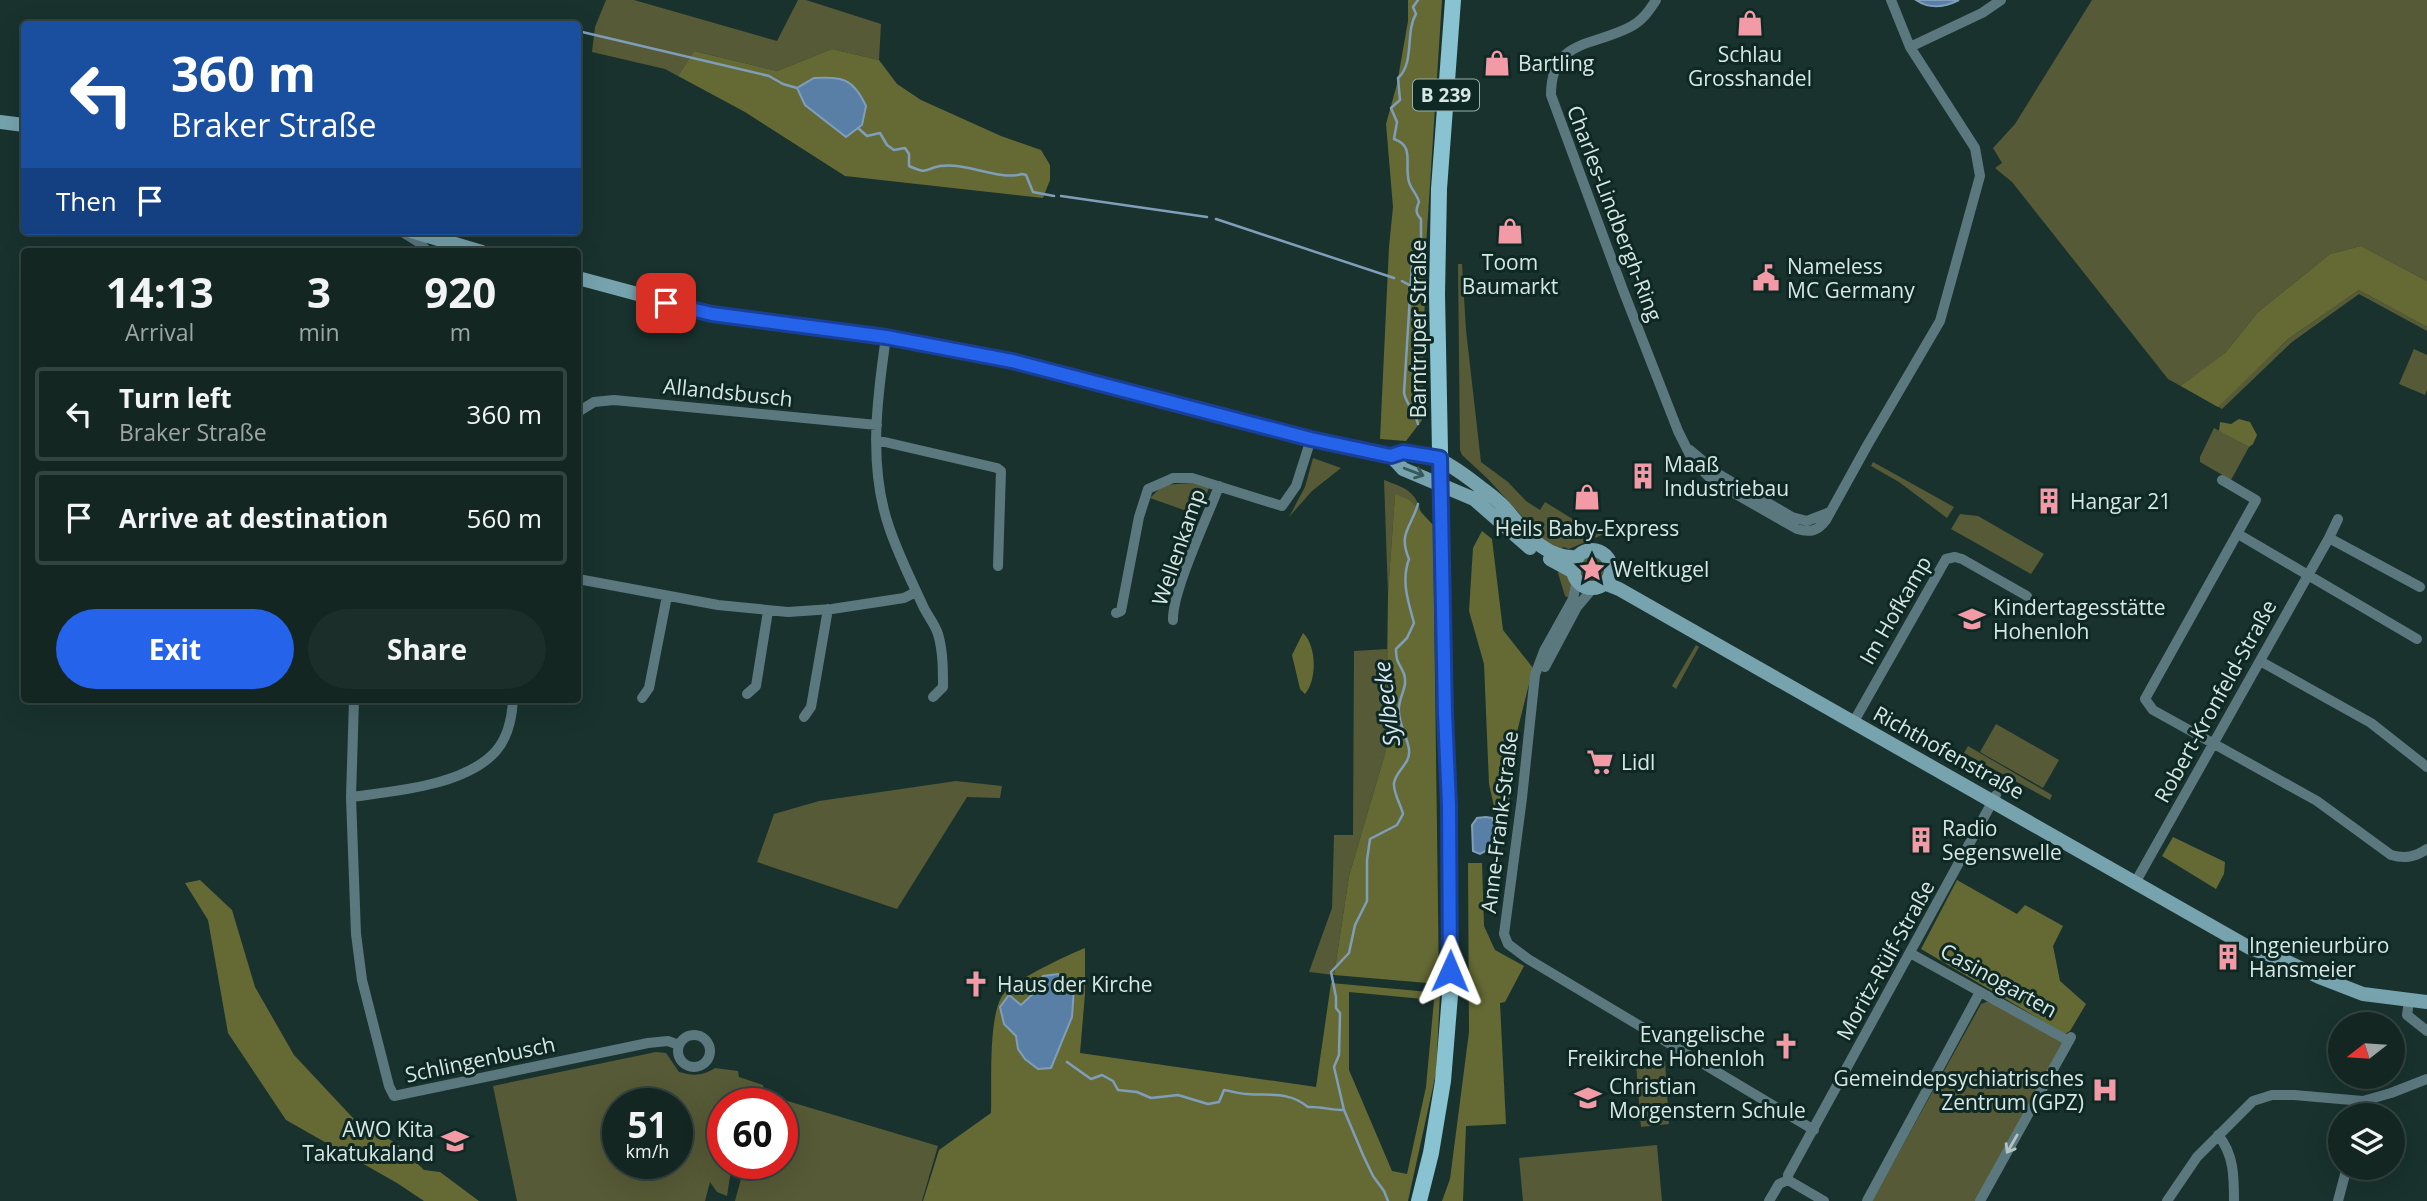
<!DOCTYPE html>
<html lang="en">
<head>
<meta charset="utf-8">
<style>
	:root { --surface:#132622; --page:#1c2e2a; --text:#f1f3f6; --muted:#9da5a5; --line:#324340; --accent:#2563eb }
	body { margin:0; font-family:"Open Sans",sans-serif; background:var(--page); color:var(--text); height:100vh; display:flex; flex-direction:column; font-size:26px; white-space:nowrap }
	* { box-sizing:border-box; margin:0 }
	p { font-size:23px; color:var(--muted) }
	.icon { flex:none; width:38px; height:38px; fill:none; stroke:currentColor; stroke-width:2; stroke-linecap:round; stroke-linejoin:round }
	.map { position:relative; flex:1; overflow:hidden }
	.sheet { position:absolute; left:21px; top:248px; width:560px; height:455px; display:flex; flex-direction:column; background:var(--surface); border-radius:7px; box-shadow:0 7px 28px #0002,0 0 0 2px var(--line) }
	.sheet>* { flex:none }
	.top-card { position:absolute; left:21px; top:21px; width:560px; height:214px; border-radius:7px; box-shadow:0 7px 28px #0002,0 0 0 2px var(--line); background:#1a4fa0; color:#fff; overflow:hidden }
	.needle { width:46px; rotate:253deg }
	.buttons { position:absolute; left:2328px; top:1012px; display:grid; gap:14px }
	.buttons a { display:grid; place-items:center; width:77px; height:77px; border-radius:50%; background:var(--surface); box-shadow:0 7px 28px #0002,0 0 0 2px var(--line); font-size:35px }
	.speed { position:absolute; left:602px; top:1088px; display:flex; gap:14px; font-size:35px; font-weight:700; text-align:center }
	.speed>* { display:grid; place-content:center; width:91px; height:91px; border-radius:50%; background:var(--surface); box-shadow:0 7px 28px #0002,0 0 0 2px var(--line); line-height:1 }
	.speed small { font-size:18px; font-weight:400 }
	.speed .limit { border:10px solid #d22; background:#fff; color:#111 }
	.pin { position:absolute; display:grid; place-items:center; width:60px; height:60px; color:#fff; margin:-30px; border-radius:14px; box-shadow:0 4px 10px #0006 }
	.me { position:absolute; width:77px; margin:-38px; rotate:1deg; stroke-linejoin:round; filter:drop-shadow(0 0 5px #0008) }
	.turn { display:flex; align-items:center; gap:24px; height:147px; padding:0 35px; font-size:32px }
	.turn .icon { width:91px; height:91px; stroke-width:2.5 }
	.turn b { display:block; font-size:49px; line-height:60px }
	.then { display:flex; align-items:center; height:66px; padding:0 35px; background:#0003; gap:14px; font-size:26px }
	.eta { display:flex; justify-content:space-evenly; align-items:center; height:119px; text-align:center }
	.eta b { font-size:42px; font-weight:700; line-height:49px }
	.button { display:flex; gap:14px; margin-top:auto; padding:14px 35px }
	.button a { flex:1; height:80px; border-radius:42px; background:var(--accent); color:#fff; font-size:28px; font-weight:700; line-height:80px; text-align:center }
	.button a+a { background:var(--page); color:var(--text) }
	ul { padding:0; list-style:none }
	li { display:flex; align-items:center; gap:21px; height:94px; margin:0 14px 10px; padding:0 21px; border:4px solid var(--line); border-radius:7px }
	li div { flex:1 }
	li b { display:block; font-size:26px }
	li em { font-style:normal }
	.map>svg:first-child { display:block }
	.green { fill:#565a36; fill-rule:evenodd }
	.forest { fill:#656a35; fill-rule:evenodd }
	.water { fill:#597fa7; stroke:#7f9eb9; stroke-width:2 }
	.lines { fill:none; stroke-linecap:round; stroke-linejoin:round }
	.stream { stroke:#7f9eb9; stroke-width:2.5 }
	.street { stroke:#5c787f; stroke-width:10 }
	.secondary { stroke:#76a3ae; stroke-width:14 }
	.primary { stroke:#89c3d2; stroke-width:16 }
	.oneway { stroke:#38595b }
	.oneway2 { stroke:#b3c6c6 }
	.route-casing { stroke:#184099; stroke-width:18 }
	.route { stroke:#2563eb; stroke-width:12 }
	.labels { text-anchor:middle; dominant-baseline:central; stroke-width:6; stroke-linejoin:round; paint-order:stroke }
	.shield { fill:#0e2824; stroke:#9baeaa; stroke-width:2 }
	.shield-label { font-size:19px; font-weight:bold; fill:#d8e7e4 }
	.poi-label { font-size:21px; fill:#d8e7e4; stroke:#0e2824; text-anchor:start }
	.street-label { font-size:21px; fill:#d8e7e4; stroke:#0e2824 }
	.water-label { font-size:23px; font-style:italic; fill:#dae6f2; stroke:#0e2824 }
</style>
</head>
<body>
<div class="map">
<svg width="2427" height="1201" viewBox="0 0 2427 1201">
	<rect width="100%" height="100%" fill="#19322e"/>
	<path class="green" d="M606 0H634L777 41 798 0H806L881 24 879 60 832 49 777 71 694 51 678 76 665 69 592 52 595 27Z
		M2092 0H2427V281L2361 246 2330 254 2258 312 2226 352 2182 386 2218 406 2288 339 2359 290 2427 327V331L2359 294 2292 342 2222 409 2168 379 2012 182 1995 168 2002 163 1993 148 2015 124Z
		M1458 264H1462L1466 330 1481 462 1508 482 1526 501 1540 510 1545 502 1584 526 1592 525 1604 532 1602 535 1569 549 1563 547 1560 552 1550 547 1488 479 1462 455 1460 450Z
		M2414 349 2427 355V390L2425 395 2399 384Z
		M2214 428 2249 447 2231 480 2200 462V457Z
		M1313 458 1341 468 1312 491 1289 517 1305 487Z
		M1873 462 1954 507 1947 518 1899 482 1871 466Z
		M1384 480C1404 488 1416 490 1421 513L1410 500 1395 495 1388 594Z
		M1191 483 1209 488 1198 515 1150 498 1163 485Z
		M1960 514 1978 516 2044 554 2031 574 1951 529Z
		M1580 569a12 12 0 1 1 24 0a12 12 0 1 1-24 0Z
		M1561 567C1574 577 1572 584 1571 599L1565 596 1558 573Z
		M1696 645 1699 647 1676 689 1672 686Z
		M1387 649 1386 750 1349 876 1334 975 1309 972 1332 908 1334 835H1353L1354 651Z
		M1996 724 2059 760 2043 788 1980 752Z
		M1968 746 2052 795 2050 800 1964 753Z
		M956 781 1002 786 1000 798 967 797 897 909 757 862 774 814 819 801Z
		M1989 1001 2065 1042 1976 1201H1872L1981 1004Z
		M656 1052 666 1053 679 1072C694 1076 702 1076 715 1068L738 1071 739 1077 763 1085 764 1092 742 1104H723V1164H732L727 1196 717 1192 710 1182 705 1201H517L493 1086ZM677 1104V1164H618V1104Z
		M1665 1061 1669 1124 1641 1127 1636 1064Z
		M764 1094 938 1146 922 1201H735L745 1164H782V1104H761Z
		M1657 1145 1662 1201H1523L1519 1158Z"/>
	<path class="forest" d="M1408 0H1442L1426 246 1422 420 1406 441 1380 439 1389 247 1393 207 1386 124 1397 84 1408 21Z
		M832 49 879 60 897 84 921 100 1001 136 1041 150 1050 165V180L1043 198 845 176 745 112 678 76 694 51 777 71Z
		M2361 246 2427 281V327L2359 290 2288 339 2218 407 2181 386 2226 352 2258 312 2330 254Z
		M2239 419 2250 422 2257 435 2253 444 2249 447 2219 431 2220 422 2231 424Z
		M1395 494 1410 500 1433 525 1439 984 1334 975 1349 876 1386 750 1388 594Z
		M1482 531 1492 539 1503 630 1533 668 1506 776 1510 803 1505 824 1498 825 1489 784 1484 664 1469 611 1473 548Z
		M1303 633C1317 646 1317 680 1305 694L1300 689 1292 655Z
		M2173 837 2225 862 2224 874 2216 889 2162 856Z
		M1468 863H1482L1484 926 1495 950 1524 966 1505 1002 1500 1003 1506 1124 1466 1126 1463 1201H1442L1450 1179 1469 1032Z
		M200 880 232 910 255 987 294 1055 353 1118 397 1144 424 1170 440 1172 479 1201H424L397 1183 286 1120 228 1033 208 920 185 883Z
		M1957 880 2017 914 2025 905 2063 926 2053 946 2060 981 2086 1004 2070 1031 2065 1034 1921 949Z
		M1085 948V994L1080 1053 1316 1087 1331 983 1440 993 1436 1073 1408 1201H923L939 1150 991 1113C992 1084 988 1019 1002 996 1011 981 1068 955 1085 948ZM1043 976 1051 1068 1018 1049 1009 995 1021 1005 1036 991ZM1349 992 1434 1000 1426 1087 1407 1174 1392 1171 1349 1070Z"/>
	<path class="water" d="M1916 0H1959C1945 7 1929 9 1916 0Z
		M814 78C843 77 853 78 866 106L862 125 846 137 805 105 797 88Z
		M1486 817 1492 818 1497 828 1491 848 1480 854 1473 851 1472 825 1477 818Z
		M1058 974 1074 988 1072 1017 1051 1068 1038 1069 1025 1059 1018 1049 1016 1036 1004 1024 1000 1007 1009 995 1021 1005 1036 991 1043 976Z"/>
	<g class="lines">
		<path class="stream" d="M1418 0 1413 7 1416 14C1405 32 1415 63 1398 78L1400 100 1391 108 1397 122 1394 139C1415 146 1404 164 1409 182 1411 189 1417 194 1419 202 1416 209 1415 213 1421 219V243L1412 264 1404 393C1407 406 1415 411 1418 424
			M549 21H558L564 24
			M578 31 769 76 783 84 797 88
			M858 128 867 136 880 133 887 145 894 150 905 148 909 154V166C929 175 924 169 940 166 968 162 998 181 1022 174L1026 175 1033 192 1054 196
			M1061 196 1207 217
			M1216 219 1394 278
			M1402 281 1411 286
			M1067 1062 1091 1079 1102 1075 1113 1081 1118 1090 1137 1092 1151 1098 1178 1095 1208 1104 1219 1102 1224 1090C1232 1091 1239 1094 1247 1094 1269 1096 1289 1091 1308 1107 1319 1106 1330 1110 1342 1110
			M1388 1201 1384 1191 1373 1176 1363 1155 1344 1110 1334 1067 1339 1055 1340 1013 1336 1008V997L1331 972 1349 953 1355 925 1367 901V860L1370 839 1397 825 1403 814C1401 805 1393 793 1394 783 1396 770 1411 764 1409 749 1407 736 1397 721 1399 707 1400 695 1408 686 1404 674 1400 663 1396 664 1396 649L1407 638 1414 623C1408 601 1401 581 1409 559 1398 533 1411 528 1418 504"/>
		<path class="street" d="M1656 0C1649 11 1642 21 1630 27 1592 47 1551 39 1551 95L1623 290 1678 431 1693 461 1713 481 1797 529C1810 533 1818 531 1826 520L1868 444 1940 321 1980 176 1975 148 1910 47 1891 0
			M1910 47 1982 13 2001 0
			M401 231 420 243 428 252
			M886 337C877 399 868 466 889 527 898 554 911 580 923 606 927 615 935 624 938 634 943 651 943 669 943 687L933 697
			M578 412 594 402 614 400 877 425
			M876 440 997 468 1001 471 998 566
			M1690 450 1720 475 1792 517 1807 521 1830 512
			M2222 480 2256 500 2145 699 2153 710 2317 801 2391 855C2405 859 2415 857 2427 849
			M2238 534 2417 639
			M2329 538 2338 519
			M578 579 718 605 788 612 832 609 904 598 916 592
			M1577 580 1573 599 1544 651 1535 675 1522 798 1504 934 1508 944 1528 959 1814 1130
			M1116 613 1121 611 1139 517 1148 489 1173 478H1192L1282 506 1296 486 1311 439
			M1173 620C1172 591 1208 516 1219 486
			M2260 661 2371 723 2427 767
			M1545 667 1577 607 1593 588
			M747 694 756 686 768 611
			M642 698 649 688 667 596
			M354 700 351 797 356 934 362 980 389 1086 394 1096 648 1043 668 1041 679 1045
			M804 717 811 707 828 609
			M1853 723 1946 559 1955 557 1962 559 2027 596
			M351 797C394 791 465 786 496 751 508 737 512 718 513 700
			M2135 883 2329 538 2420 587
			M1910 953 2069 1041
			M2409 1001 2407 1015 2427 1031
			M678 1051a16 16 0 1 1 32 0a16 16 0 1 1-32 0Z
			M2359 1115 2363 1101
			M2218 1135C2234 1154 2234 1177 2234 1201
			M1788 1180V1175L1996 795
			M1788 1180 1824 1201
			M1769 1201 1779 1184 1788 1180
			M1867 1201 1980 992
			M1980 1201 2071 1037
			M2167 1201 2197 1157 2253 1101 2272 1095H2294L2363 1101 2391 1093 2427 1079
			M2338 1201 2347 1167"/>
		<path class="secondary" d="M0 122 24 125
			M411 231 482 252
			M578 278 712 314 886 337 1012 361 1311 439 1391 456C1425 446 1449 463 1475 483 1485 491 1496 498 1504 507 1524 529 1543 560 1578 557
			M1391 456 1403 469 1474 499 1530 548
			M1573 569a19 19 0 1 1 38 0a19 19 0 1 1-38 0Z
			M1550 559 1574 572
			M1604 583 1619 589 2250 948 2281 959 2319 977 2363 994 2427 1002"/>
		<path class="primary" d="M1419 1201 1431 1153 1443 1081 1450 995 1449 805 1445 713 1437 294 1439 189 1453 0"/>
	</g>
	<defs><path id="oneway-shaft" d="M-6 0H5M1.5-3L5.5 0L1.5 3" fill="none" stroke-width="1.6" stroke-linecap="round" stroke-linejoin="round" transform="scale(1.75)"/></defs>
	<use class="oneway" href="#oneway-shaft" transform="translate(1414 472) rotate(21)"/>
	<use class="oneway2" href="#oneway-shaft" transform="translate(2012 1144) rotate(120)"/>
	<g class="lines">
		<g class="route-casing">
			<path id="route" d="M666 303 712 314 886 337 1012 361 1311 439 1391 456 1403 452 1440 458 1445 713 1449 805 1450 971"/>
		</g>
		<use href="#route" class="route"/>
	</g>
	<defs>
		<g id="shop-bare" transform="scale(2.1)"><path d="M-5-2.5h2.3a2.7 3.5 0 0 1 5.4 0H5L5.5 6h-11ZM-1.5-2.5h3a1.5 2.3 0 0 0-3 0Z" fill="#f39aa7" stroke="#0e2824" stroke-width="2.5" paint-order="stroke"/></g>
		<g id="civic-bare" transform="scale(2.1)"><path d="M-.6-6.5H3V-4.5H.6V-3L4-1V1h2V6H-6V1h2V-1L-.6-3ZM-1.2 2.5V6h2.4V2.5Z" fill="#f39aa7" stroke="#0e2824" stroke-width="2.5" paint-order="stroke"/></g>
		<g id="building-bare" transform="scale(2.1)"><path d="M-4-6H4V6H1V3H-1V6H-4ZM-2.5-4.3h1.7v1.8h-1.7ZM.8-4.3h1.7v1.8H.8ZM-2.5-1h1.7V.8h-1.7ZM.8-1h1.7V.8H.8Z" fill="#f39aa7" stroke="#0e2824" stroke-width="2.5" paint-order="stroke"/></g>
		<g id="sight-bare" transform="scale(2.1)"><path d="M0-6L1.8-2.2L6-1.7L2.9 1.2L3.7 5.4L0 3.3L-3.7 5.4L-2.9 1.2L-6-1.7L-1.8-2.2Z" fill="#f39aa7" stroke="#0e2824" stroke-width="2.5" paint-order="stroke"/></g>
		<g id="school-bare" transform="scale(2.1)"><path d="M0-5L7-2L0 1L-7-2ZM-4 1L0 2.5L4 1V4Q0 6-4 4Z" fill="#f39aa7" stroke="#0e2824" stroke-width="2.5" paint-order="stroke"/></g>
		<g id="supermarket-bare" transform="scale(2.1)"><path d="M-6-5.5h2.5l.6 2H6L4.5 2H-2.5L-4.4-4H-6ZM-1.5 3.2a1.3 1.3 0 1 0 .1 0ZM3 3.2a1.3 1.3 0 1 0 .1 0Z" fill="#f39aa7" stroke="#0e2824" stroke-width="2.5" paint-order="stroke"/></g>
		<g id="church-bare" transform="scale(2.1)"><path d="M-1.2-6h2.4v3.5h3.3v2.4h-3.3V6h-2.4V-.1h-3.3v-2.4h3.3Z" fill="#f39aa7" stroke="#0e2824" stroke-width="2.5" paint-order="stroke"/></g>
		<g id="hospital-bare" transform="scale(2.1)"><path d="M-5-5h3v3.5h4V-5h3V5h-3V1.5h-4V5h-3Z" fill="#f39aa7" stroke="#0e2824" stroke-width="2.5" paint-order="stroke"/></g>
	</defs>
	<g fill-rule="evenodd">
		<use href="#shop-bare" x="1750" y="23"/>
		<use href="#shop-bare" x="1497" y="63"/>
		<use href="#shop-bare" x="1510" y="231"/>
		<use href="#civic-bare" x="1766" y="278"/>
		<use href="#building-bare" x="1643" y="476"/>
		<use href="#shop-bare" x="1587" y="497"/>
		<use href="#building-bare" x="2049" y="501"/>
		<use href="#sight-bare" x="1592" y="569"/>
		<use href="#school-bare" x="1972" y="619"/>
		<use href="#supermarket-bare" x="1600" y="762"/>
		<use href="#building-bare" x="1921" y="840"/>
		<use href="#building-bare" x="2228" y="957"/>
		<use href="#church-bare" x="976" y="984"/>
		<use href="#church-bare" x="1786" y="1046"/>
		<use href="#hospital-bare" x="2105" y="1090"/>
		<use href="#school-bare" x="1588" y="1098"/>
		<use href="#school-bare" x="455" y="1141"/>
	</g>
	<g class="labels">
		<rect class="shield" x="1413" y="79.5" width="66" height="31" rx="5"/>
		<g class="shield-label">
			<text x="1446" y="95">B 239</text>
		</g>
		<g class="poi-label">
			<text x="1750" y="54" text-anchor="middle">Schlau<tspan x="1750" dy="24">Grosshandel</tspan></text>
			<text x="1518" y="63">Bartling</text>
			<text x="1510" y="262" text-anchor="middle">Toom<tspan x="1510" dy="24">Baumarkt</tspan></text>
			<text x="1787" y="266">Nameless<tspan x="1787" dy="24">MC Germany</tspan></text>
			<text x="1664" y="464">Maaß<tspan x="1664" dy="24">Industriebau</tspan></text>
			<text x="2070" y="501">Hangar 21</text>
			<text x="1587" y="528" text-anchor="middle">Heils Baby-Express</text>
			<text x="1613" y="569">Weltkugel</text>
			<text x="1993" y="607">Kindertagesstätte<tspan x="1993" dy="24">Hohenloh</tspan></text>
			<text x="1621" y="762">Lidl</text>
			<text x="1942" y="828">Radio<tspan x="1942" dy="24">Segenswelle</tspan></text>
			<text x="2249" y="945">Ingenieurbüro<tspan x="2249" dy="24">Hansmeier</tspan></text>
			<text x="997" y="984">Haus der Kirche</text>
			<text x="1765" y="1034" text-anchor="end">Evangelische<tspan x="1765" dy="24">Freikirche Hohenloh</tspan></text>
			<text x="2084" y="1078" text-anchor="end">Gemeindepsychiatrisches<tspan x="2084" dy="24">Zentrum (GPZ)</tspan></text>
			<text x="1609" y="1086">Christian<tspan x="1609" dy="24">Morgenstern Schule</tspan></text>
			<text x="434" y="1129" text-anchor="end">AWO Kita<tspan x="434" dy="24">Takatukaland</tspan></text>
		</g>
		<g class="street-label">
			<text transform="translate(1615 213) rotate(69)">Charles-Lindbergh-Ring</text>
			<text transform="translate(1418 329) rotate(-90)">Barntruper Straße</text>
			<text transform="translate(728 392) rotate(6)">Allandsbusch</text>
			<text transform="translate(1178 547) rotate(-71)">Wellenkamp</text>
			<text transform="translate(1895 610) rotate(-60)">Im Hofkamp</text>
			<text transform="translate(2215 701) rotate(-61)">Robert-Kronfeld-Straße</text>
			<text transform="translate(1949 752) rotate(29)">Richthofenstraße</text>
			<text transform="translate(1499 822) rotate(-83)">Anne-Frank-Straße</text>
			<text transform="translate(1885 960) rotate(-61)">Moritz-Rülf-Straße</text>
			<text transform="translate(1999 980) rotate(29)">Casinogarten</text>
			<text transform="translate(480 1059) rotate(-12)">Schlingenbusch</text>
		</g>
		<g class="water-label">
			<text transform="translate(1386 704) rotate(-97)">Sylbecke</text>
		</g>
	</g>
</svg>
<div class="buttons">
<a><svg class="needle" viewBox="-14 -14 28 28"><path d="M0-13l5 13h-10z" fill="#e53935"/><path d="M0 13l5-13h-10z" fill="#9da5a5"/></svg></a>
<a><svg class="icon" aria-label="layers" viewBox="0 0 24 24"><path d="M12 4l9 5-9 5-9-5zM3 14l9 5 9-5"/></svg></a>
</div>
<div class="speed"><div>51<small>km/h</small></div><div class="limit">60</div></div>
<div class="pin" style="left:666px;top:303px;background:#d93025"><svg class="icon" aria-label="arrive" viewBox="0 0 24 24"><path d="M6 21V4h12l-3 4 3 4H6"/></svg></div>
<svg class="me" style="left:1450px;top:971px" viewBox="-20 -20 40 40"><path d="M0-17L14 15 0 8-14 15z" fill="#2563eb" stroke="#fff" stroke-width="4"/></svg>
<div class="top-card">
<div class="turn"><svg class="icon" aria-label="left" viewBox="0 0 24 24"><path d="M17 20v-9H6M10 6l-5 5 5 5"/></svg><div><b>360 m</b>Braker Straße</div></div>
<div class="then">Then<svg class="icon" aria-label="arrive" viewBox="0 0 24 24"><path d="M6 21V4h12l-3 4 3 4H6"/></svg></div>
</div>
<section class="sheet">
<div class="eta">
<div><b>14:13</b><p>Arrival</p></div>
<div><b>3</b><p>min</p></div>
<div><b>920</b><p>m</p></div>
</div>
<ul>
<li><svg class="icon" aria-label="left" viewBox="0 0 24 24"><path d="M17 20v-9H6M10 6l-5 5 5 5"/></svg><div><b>Turn left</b><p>Braker Straße</p></div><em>360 m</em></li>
<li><svg class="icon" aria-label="arrive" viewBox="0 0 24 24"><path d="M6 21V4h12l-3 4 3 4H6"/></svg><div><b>Arrive at destination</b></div><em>560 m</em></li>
</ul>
<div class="button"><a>Exit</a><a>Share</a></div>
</section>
</div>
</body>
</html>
